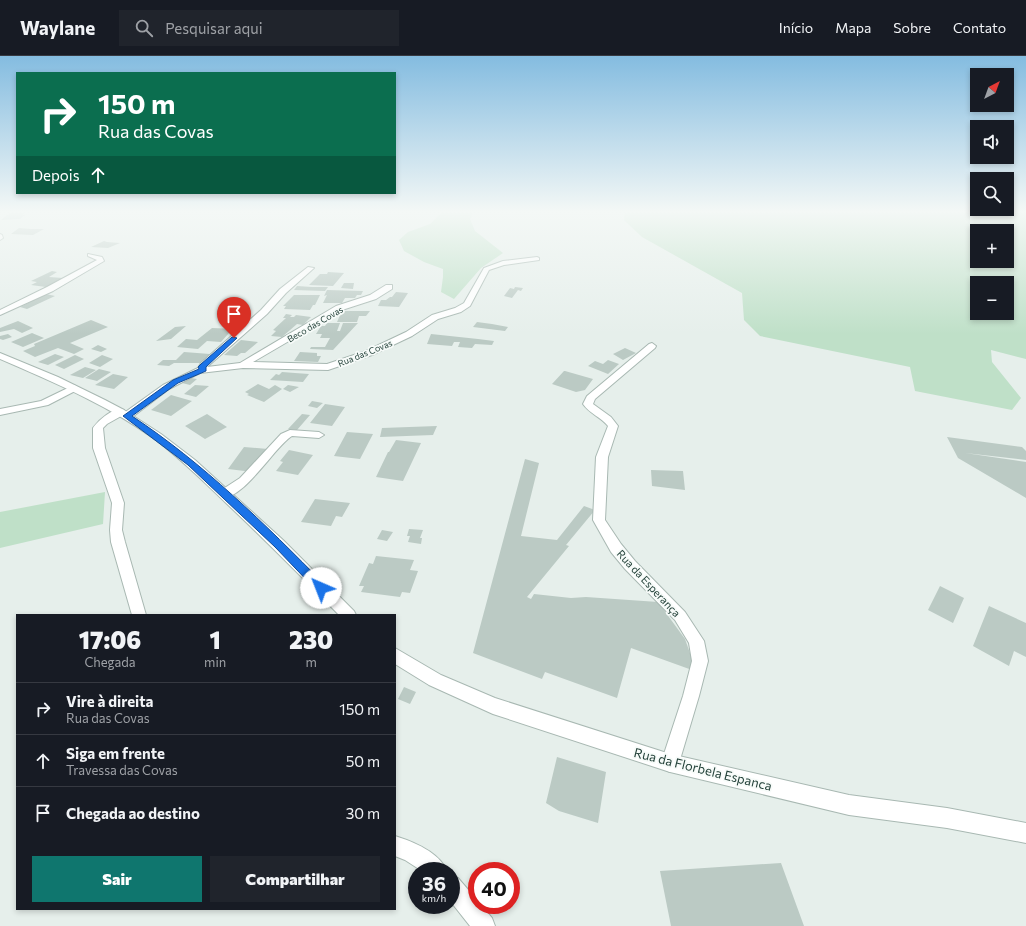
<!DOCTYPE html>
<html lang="pt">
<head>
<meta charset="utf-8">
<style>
	:root { --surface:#171b24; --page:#20242c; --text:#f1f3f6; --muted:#9ea1a6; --line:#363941; --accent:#0f766e }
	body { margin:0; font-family:Commissioner,sans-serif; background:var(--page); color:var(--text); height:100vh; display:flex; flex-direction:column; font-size:15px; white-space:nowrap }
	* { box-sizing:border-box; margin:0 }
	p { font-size:13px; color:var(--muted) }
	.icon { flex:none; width:22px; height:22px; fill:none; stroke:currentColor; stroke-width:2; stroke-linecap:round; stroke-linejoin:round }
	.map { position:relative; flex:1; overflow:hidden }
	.details { position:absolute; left:16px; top:558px; width:380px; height:296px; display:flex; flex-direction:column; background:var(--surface); border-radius:0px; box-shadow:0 2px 6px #0003 }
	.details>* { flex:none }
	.hud { position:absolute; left:16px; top:16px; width:380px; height:122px; border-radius:0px; box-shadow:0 2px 6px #0003; background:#0b6e4f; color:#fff; overflow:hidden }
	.needle { width:26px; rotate:41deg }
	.fabs { position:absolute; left:970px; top:12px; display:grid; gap:8px }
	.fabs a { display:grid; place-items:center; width:44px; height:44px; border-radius:0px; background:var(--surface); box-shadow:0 2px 6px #0003; font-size:20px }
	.speed { position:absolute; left:408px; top:806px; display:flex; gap:8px; font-size:20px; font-weight:700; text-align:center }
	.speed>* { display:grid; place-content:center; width:52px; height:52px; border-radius:50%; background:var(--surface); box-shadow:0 2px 6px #0003; line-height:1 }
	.speed small { font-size:10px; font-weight:400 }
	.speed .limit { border:6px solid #d22; background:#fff; color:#111 }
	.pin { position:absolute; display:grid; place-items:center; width:34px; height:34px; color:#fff; margin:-41px -17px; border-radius:50% 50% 50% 0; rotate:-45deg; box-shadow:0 0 4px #0007 }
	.pin .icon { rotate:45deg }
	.me { position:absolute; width:44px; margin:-22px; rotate:316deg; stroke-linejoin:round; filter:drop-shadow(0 0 3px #0008) }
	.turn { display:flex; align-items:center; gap:14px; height:84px; padding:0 16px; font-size:18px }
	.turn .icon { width:52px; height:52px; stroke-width:2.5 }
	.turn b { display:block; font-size:28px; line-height:34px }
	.then { display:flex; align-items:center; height:38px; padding:0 16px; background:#0003; gap:8px; font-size:15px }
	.eta { display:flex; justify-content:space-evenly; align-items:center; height:68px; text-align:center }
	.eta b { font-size:24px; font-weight:800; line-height:28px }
	.primary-button { display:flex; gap:8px; margin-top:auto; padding:8px 16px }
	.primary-button a { flex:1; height:46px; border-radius:0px; background:var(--accent); color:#fff; font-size:16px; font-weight:800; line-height:46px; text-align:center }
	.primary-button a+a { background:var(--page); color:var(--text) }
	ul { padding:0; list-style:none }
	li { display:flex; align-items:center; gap:12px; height:52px; padding:0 16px; border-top:1px solid var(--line) }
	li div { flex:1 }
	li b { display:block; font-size:15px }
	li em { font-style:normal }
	header { display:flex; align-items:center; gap:24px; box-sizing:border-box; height:56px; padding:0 20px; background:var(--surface); border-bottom:1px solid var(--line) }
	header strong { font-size:19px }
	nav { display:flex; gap:22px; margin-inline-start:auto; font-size:14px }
	.search { width:280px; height:36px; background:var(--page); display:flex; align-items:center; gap:10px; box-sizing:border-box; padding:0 14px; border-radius:0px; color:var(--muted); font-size:15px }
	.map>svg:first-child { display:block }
	.green { fill:#bfe0c8; fill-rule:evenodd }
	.building { fill:#bbcac4 }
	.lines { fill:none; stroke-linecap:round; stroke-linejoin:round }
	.minor-casing { stroke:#a8b8b2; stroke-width:2 }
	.tertiary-casing { stroke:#a8b8b2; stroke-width:2 }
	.minor { fill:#fff; fill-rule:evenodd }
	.tertiary { fill:#fff; fill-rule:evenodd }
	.route { fill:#1a73e8; stroke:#114b97 }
	.labels { text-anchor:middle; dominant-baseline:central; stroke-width:3.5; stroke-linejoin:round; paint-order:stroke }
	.far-street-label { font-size:9px; fill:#24423a; stroke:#f7fbf9 }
	.street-label { font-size:11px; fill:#24423a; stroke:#f7fbf9 }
	.near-street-label { font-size:13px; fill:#24423a; stroke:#f7fbf9 }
</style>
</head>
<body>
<header>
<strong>Waylane</strong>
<div class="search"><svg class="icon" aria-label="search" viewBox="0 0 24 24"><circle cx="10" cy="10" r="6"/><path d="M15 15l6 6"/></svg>Pesquisar aqui</div>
<nav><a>Início</a><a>Mapa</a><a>Sobre</a><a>Contato</a></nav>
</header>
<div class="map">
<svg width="1026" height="870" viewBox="0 0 1026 870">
	<rect width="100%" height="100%" fill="#e6efeb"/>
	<path class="green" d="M441 157H473L470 163 475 175 503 197 481 212 454 243 441 236 443 221V213L424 206 404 195 399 184 408 176 430 168Z
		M625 157H1026V303L991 294 992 306 1021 342 1012 354 915 335 910 311 760 280 744 264 742 237 642 181 624 164ZM977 175H1007V205H977ZM977 227H1007V257H977Z
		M105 436 103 468 0 492V456Z"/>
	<path class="building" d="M10 157H23H22H25L23 159H25L20 163 1 164Z
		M19 172 31 173H44L33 179 11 178Z
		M104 185 107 186 120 187 108 192 91 191Z
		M52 215 57 216 49 221 63 222 46 231 31 229 37 226 31 225Z
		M328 216 344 217 333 230 309 229 320 218H327Z
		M344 227H354L353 233 341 232Z
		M297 230 312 231H328L325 235 294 234Z
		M515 231 523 232 521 235 518 234 512 242 504 240 510 232 514 233Z
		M327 234 363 235 361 239H357L355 242H345L342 247H323L327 239 324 240Z
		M396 236 408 237 399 251 378 250 381 244H386L390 241H392Z
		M46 238 55 240 27 253 20 251Z
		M294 239H320L315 249H313L310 254 284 253 286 250H283Z
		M342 255H370L366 260H359L357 266H337Z
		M286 258 292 259 290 261H294L296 259 311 261 303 269 297 268 282 281 271 280 276 275 273 274 286 262H283Z
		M91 264 108 271 70 287 84 293 74 298 58 292 35 301 23 295 35 290 34 288Z
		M18 265 33 272 22 277 14 273 0 276V272Z
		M477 266 492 268 508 271 505 275 473 271Z
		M327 267H340L337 275H340L343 267H358L333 294 310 293 311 291H325L330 282H320L322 278H316L321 270H325Z
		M186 270 171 283 156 285 175 271Z
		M212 272 236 273 231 277H229L221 286 207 285 198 293 177 291 186 283 197 284Z
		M32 277 44 282 23 291 11 286Z
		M8 278 12 281 3 284 0 283V280Z
		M431 278 478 283 494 285 492 289 475 288 472 292 458 291 460 286H454L452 290 427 288Z
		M241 284 258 286 245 297H241L237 300 224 299Z
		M98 289 107 293 101 296 91 293Z
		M625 292 636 297 623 304 613 298Z
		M184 296 210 298 201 307H174L169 310 157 309 163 304H176Z
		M300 296 317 297V300H321L318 306 294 305Z
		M55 298 64 301 48 309 38 306Z
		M75 299 84 303 64 313 55 309Z
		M102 299 113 303 100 311 89 307Z
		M608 304 619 308 608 318 588 310 595 305 603 308Z
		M85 311 96 314 83 322 70 319Z
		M99 313 111 316 97 325 85 322Z
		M564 315H565L593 323 585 334 576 336 552 328Z
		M282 316 295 317 309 318 303 326 270 324 276 318 279 319Z
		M113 318 128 321 114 333 95 329Z
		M191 322 197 323 190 329 182 327Z
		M258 328 269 333 275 329 282 333 264 346 247 339 249 338 245 336Z
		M195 329 209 330 196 341 184 338Z
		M288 329 299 331 290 336 283 333Z
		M171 339 192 345 171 360 151 354Z
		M312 345 323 347 317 352 308 350Z
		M325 348 345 351 332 370 310 367Z
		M207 358 227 371 205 383 185 370Z
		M302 358 310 359 297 374 288 373Z
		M437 370 433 379 380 381 382 372Z
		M347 376 373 378 360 403 334 400Z
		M947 381 1022 391 1026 395V404L965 397 1026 406V442L958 402Z
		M396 384 421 387 403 425 376 421 388 396H389Z
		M244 391 268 393 253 416 228 413Z
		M289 394 313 399 298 419 276 415 283 406 280 405Z
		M525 403 539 407 521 480 557 484 584 450 595 454 566 489 569 490 527 541 531 543 534 538 571 542 586 541 658 546 685 583 691 600 692 614 631 592 617 642 545 616 542 623 473 597Z
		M651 414 683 415 685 434 652 430Z
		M315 443 350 447 342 461 336 460 331 470 301 466Z
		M409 473 423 474 420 482H422L421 488 408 486 410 480H407Z
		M382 474 393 476 387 485 377 483Z
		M376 500 414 504 410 514 418 515 410 537 402 536 400 541 361 536 364 530H359L369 507 373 508Z
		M940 530 964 542 953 567 928 554Z
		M989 550 1026 567V601L1014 595 1009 610 973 590Z
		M404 631 416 636 410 648 398 643Z
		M557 701 606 716 598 767 559 755 546 747Z
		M781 807 804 870H671L660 815Z"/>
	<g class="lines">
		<g class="minor-casing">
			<path id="minor" d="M0 178 2 179 3 182 0 184Z
				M88 198 102 201 104 205 53 235 0 259V254L47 231 97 204 88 200Z
				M537 201 539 202V204L504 209 489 214 470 250 461 256 438 263 412 280 372 299 328 314 243 312 200 317 169 333 131 362H123V359L107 368 103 372 105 392 124 447 122 474 125 486 146 559H132L111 486 110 474 112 447 93 392V372C99 364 113 351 124 354V357L163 329 198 312 201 307 261 254 280 233 308 211 314 212 286 237 267 258 207 311 240 307 336 250 370 239 386 229H392V233L376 243 342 254 253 306 327 308 366 295 406 276 432 259 455 252 464 247 484 212 503 205Z
				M652 287 656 290 655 292 595 343 593 348 611 361 618 370 608 401 605 464 621 488 635 505 685 556 704 585 708 605 699 640 679 707 676 713 670 716 664 713 661 707 683 640 692 605 689 587 675 564 625 513 611 496 593 464 596 401 608 370C601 361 590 358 583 348L587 340 649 288Z
				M74 329 79 332 77 334 48 349 0 359V353L41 345Z
				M290 374 319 376 324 379 319 382 292 380C274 391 242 447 220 441L218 438 220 435 240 422 281 378Z
				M395 780C414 786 439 796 447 815H422L405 804 395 800Z
				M451 819 458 822 477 844V849H481L492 862 495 870H470L451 846Z"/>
		</g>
		<g class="tertiary-casing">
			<path id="tertiary" d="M0 297 58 321 105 344 124 354 161 378 195 404 283 484 354 555 356 559H339C302 521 264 483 225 446 202 424 179 401 153 382 106 348 53 326 0 303Z
				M395 592 441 619 495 642 670 698 849 739 947 752 1026 767V787L947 772 849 759 670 716 493 658 429 629 395 608Z"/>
		</g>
		<use href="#minor" class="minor"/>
		<use href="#tertiary" class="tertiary"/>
	</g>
	<linearGradient id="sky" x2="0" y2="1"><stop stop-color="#84bce0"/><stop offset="0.56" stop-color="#f4f8f6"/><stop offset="1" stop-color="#f4f8f6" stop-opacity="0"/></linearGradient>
	<rect width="1026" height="278" fill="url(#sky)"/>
	<path class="route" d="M232 281 237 282 206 311V315L178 327 132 360C203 407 265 468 325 529L326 532 325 535 321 536 317 535 275 491 188 409 123 360 173 324 199 313 198 311 201 308Z"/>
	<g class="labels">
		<g class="far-street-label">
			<text transform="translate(315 268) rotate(-30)">Beco das Covas</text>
			<text transform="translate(365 297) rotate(-22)">Rua das Covas</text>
		</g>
		<g class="street-label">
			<text transform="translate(649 527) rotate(47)">Rua da Esperança</text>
		</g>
		<g class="near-street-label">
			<text transform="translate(703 713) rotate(14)">Rua da Florbela Espanca</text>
		</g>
	</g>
</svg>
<div class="fabs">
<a><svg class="needle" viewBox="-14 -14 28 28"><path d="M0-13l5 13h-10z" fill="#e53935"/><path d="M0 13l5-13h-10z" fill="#9ea1a6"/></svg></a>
<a><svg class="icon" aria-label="sound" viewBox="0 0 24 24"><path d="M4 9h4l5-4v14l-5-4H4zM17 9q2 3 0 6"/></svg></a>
<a><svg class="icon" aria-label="search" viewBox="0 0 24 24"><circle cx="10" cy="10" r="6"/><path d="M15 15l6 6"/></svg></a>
<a>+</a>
<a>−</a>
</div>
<div class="speed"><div>36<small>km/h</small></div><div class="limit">40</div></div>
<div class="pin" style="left:234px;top:282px;background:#d93025"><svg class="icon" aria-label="arrive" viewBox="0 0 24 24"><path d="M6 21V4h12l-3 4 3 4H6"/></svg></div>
<svg class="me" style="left:321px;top:532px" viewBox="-20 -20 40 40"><circle r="19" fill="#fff"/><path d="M0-13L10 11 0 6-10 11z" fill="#1a73e8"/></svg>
<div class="hud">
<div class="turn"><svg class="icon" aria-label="right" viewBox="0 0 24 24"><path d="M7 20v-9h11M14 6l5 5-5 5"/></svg><div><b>150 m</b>Rua das Covas</div></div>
<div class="then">Depois<svg class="icon" aria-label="ahead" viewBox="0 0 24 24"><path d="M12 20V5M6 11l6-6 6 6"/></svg></div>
</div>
<section class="details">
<div class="eta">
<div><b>17:06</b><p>Chegada</p></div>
<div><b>1</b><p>min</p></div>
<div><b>230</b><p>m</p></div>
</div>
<ul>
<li><svg class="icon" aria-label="right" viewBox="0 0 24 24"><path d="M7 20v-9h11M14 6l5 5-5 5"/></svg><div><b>Vire à direita</b><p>Rua das Covas</p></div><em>150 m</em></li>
<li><svg class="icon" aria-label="ahead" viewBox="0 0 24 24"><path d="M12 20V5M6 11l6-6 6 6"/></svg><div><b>Siga em frente</b><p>Travessa das Covas</p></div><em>50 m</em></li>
<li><svg class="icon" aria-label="arrive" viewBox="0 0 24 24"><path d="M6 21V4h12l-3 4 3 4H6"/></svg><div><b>Chegada ao destino</b></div><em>30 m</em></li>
</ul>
<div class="primary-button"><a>Sair</a><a>Compartilhar</a></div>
</section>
</div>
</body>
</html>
